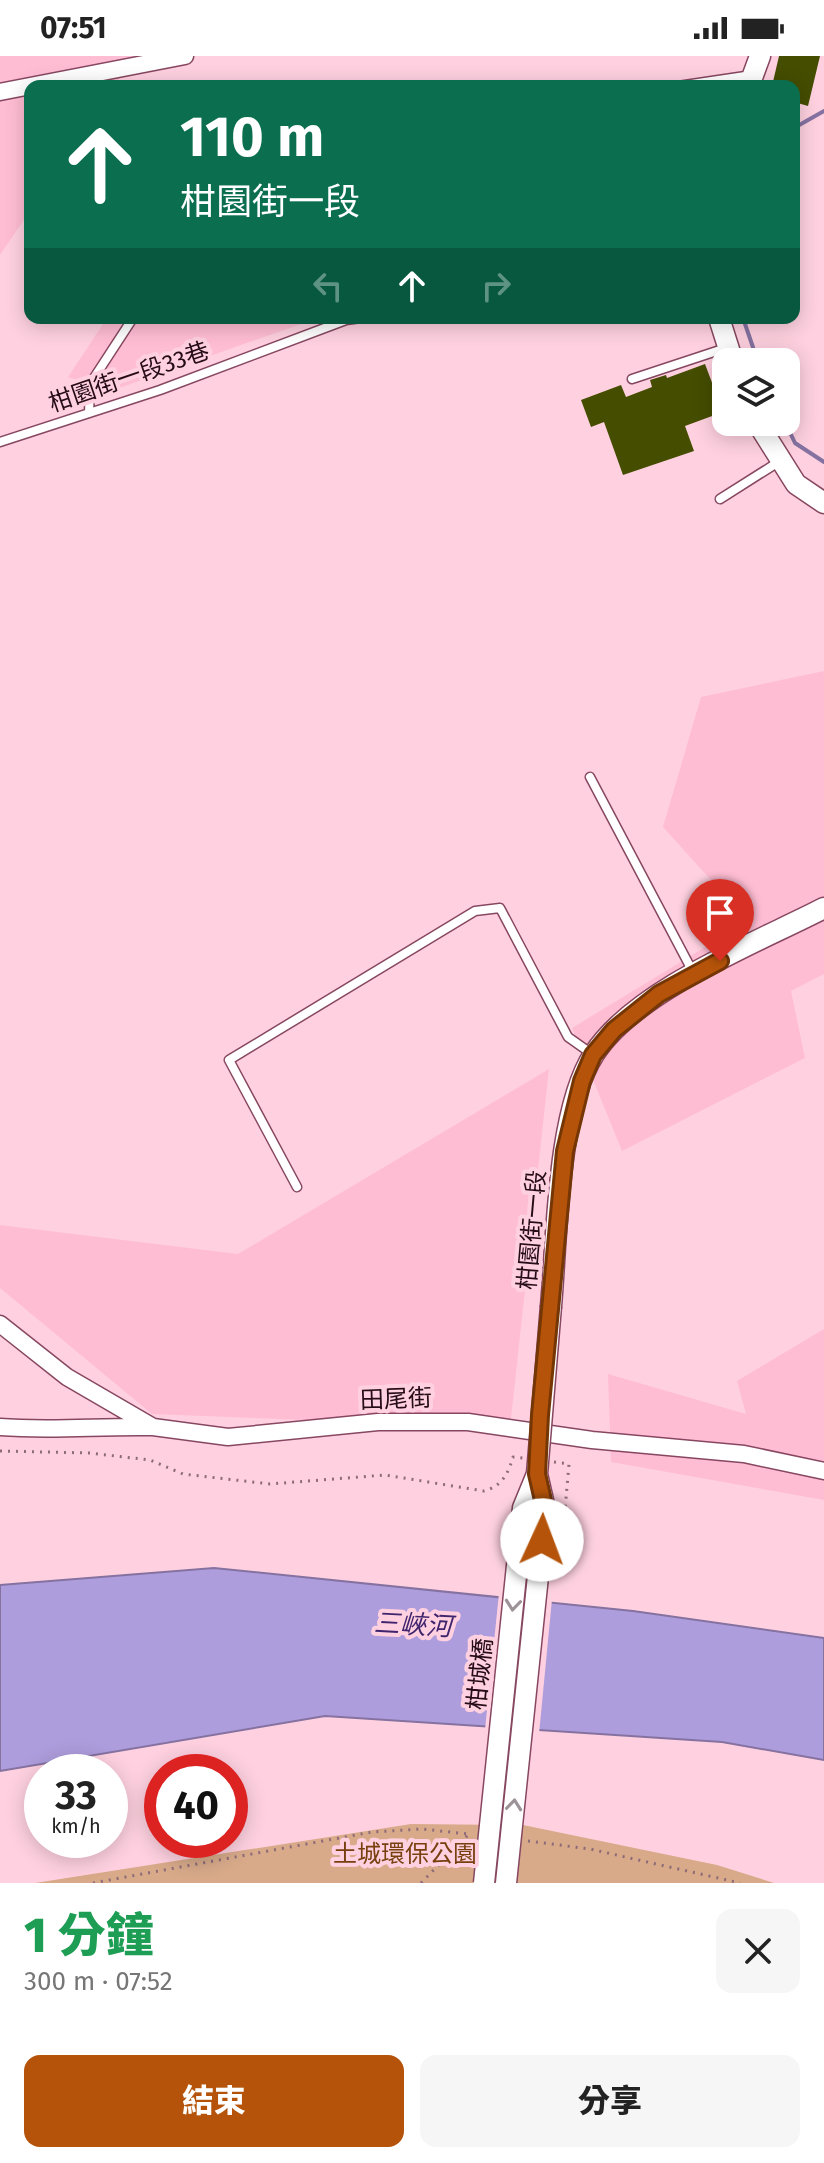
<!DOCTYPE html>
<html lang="zh-TW">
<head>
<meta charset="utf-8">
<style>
	:root { --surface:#fff; --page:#f6f6f6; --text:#222; --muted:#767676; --accent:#b45309 }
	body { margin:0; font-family:"Fira Sans","Noto Sans TC",sans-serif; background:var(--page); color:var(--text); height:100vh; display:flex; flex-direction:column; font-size:30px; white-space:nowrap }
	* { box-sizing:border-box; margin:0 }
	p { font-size:26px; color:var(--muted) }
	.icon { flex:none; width:44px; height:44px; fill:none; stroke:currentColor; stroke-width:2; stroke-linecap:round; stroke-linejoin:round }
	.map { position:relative; height:1827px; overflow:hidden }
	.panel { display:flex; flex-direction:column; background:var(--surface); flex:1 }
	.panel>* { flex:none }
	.guide { position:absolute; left:24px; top:24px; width:776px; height:244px; border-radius:16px; box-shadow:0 4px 20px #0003; background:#0b6e4f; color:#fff; overflow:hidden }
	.fabs { position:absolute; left:712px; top:292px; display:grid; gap:16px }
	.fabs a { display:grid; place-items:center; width:88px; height:88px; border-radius:16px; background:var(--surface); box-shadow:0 4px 20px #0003; font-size:40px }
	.speed { position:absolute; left:24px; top:1698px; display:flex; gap:16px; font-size:40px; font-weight:700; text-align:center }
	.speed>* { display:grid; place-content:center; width:104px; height:104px; border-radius:50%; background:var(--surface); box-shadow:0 4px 20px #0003; line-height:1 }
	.speed small { font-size:20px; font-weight:400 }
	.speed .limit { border:12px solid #d22; background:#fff; color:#111 }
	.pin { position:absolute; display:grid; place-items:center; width:68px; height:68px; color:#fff; margin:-82px -34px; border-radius:50% 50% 50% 0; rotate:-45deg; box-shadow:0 0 8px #0007 }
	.pin .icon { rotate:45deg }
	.me { position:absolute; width:88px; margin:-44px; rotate:2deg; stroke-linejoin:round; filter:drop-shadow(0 0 6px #0008) }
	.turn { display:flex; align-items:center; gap:28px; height:168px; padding:0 24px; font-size:36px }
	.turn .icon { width:104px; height:104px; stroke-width:2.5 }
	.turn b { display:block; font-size:56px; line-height:68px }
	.lanes { display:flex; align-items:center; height:76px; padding:0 24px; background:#0003; justify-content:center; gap:40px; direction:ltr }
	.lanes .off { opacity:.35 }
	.round { display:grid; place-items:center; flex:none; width:84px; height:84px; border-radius:16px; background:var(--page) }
	.summary { display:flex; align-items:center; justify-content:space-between; height:136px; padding:0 24px }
	h1 { font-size:48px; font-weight:800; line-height:60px; color:#1e9e55 }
	.button { display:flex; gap:16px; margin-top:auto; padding:16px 24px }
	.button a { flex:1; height:92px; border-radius:16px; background:var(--accent); color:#fff; font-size:32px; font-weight:800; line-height:92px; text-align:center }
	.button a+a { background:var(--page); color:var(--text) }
	.status { display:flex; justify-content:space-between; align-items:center; height:56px; padding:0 40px; background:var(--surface); direction:ltr }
	.status svg { height:22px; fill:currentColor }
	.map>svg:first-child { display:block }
	.built { fill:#ffbdd3 }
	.green { fill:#d8aa8a }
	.water { fill:#ae9ddc; stroke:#8572a1; stroke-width:2 }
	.pier { fill:#ffd1e0 }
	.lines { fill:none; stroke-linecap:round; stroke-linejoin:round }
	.stream { stroke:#8572a1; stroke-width:4 }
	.building { fill:#454d01 }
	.service-casing { stroke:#874760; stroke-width:11 }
	.minor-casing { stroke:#874760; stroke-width:19 }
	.tertiary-casing { stroke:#874760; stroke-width:23 }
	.path { stroke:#8e6b78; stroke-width:3; stroke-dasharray:2 6; stroke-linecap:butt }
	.service { stroke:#fff; stroke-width:8 }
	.minor { stroke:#fff; stroke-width:16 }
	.tertiary { stroke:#fff; stroke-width:20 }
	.tertiary-bridge-casing { stroke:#874760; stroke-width:23; stroke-linecap:butt }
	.tertiary-bridge { stroke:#fff; stroke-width:20 }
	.oneway { stroke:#9d9297 }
	.route-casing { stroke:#753606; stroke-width:20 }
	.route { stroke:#b45309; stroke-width:14 }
	.labels { text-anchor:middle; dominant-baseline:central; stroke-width:8; stroke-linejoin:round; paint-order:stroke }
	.street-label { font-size:24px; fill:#260c17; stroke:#ffd1e0 }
	.park-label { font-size:24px; fill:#78400e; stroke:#ffd1e0 }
	.water-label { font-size:26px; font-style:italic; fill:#40256e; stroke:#ffd1e0 }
</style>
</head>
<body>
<div class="status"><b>07:51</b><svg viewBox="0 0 49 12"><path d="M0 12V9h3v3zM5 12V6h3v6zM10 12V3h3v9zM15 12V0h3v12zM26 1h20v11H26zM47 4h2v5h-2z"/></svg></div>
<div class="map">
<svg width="824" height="1827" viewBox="0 0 824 1827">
	<rect width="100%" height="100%" fill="#ffd1e0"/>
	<path class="built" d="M0 0H134L114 30H30V155L0 199Z
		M107 262H318L108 336 68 321Z
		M824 615V918L791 935 805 1002 622 1095 572 972 748 865 663 771 701 641Z
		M549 1013 510 1372 152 1358 0 1232V1169L238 1198Z
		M824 1273V1444L611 1406 608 1318 746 1358 737 1325Z"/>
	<path class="green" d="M411 1768 523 1769 717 1809 774 1827H35Z"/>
	<path class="water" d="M214 1512 633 1555 824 1582V1704L722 1686 325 1660 0 1715V1529Z"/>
	<path class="pier" d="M499 1537 552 1543 539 1678 485 1674Z"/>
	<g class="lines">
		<path class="stream" d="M794 72 824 55
			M743 262 758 306
			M785 366 795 387 824 406"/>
	</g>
	<path class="building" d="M779 0H820L808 50 794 46V30H772Z
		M705 308 723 356 685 370 694 395 623 419 604 366 591 371 581 344 621 329 626 341 652 331 650 324 666 319 667 322Z"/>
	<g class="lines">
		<g class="service-casing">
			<path id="service" d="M678 30 752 19
				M632 323 726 292
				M89 357 90 328 133 262
				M0 386 160 334 346 264 361 262
				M720 443 780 405
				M590 721 694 918
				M297 1131 229 1004 475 855 500 852 568 981 592 998"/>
		</g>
		<g class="minor-casing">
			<path id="minor" d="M0 36 185 0
				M0 1268 67 1321 153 1371 228 1381 378 1366H468L592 1384 744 1398 824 1415
				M0 1371C51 1375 99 1370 150 1371"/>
		</g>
		<g class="tertiary-casing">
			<path id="tertiary" d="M749 30 760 0
				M719 262 733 306
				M757 366 796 428 824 447
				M551 1250C557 1182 557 1055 594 998 635 934 756 887 824 852"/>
		</g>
		<path class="path" d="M0 1395 89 1397 150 1404 183 1418 270 1428 385 1419 484 1435C502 1430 508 1418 513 1401L523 1402
			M554 1406 569 1408 562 1488 557 1487
			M528 1785 590 1793 740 1827
			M93 1827 372 1776 422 1773 468 1778
			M421 1827 469 1778"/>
		<use href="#service" class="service"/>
		<use href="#minor" class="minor"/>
		<use href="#tertiary" class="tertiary"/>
		<g class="tertiary-bridge-casing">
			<path id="tertiary-bridge" d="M484 1827 523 1452 537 1418
				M506 1827 545 1453 537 1418 551 1250"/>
		</g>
		<use href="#tertiary-bridge" class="tertiary-bridge"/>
	</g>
	<defs><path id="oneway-chevron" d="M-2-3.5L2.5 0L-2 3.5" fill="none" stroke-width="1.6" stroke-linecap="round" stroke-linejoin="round" transform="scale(2)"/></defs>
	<g class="oneway">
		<use href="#oneway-chevron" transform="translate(513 1549) rotate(96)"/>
		<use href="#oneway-chevron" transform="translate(514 1749) rotate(-84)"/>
	</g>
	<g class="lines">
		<g class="route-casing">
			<path id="route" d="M542 1484 545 1453 537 1418 540 1359 565 1095 582 1025 593 999 614 974 659 938 720 905"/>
		</g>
		<use href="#route" class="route"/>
	</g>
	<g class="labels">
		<g class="street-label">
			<text transform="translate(129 321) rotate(-19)">柑園街一段33巷</text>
			<text transform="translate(532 1174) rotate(-85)">柑園街一段</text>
			<text transform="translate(396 1343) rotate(-2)">田尾街</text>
			<text transform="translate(480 1618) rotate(-84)">柑城橋</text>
		</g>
		<g class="park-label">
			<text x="405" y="1798">土城環保公園</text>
		</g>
		<g class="water-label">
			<text transform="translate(413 1569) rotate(3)">三峽河</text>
		</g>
	</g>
</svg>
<div class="fabs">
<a><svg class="icon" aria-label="layers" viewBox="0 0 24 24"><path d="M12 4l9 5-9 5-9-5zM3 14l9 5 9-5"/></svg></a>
</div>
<div class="speed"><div>33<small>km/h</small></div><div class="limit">40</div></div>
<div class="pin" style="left:720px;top:905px;background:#d93025"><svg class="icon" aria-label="arrive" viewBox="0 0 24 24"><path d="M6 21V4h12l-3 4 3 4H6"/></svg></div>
<svg class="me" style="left:542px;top:1484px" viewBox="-20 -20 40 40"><circle r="19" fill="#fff"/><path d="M0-13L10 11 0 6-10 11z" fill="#b45309"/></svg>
<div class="guide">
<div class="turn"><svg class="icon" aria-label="ahead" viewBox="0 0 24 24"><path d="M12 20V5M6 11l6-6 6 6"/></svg><div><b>110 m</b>柑園街一段</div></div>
<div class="lanes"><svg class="icon off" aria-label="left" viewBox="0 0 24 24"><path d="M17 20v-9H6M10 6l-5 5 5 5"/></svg><svg class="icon" aria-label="ahead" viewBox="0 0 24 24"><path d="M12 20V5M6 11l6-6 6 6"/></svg><svg class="icon off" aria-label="right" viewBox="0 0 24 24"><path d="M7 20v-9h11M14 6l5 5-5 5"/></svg></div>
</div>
</div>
<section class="panel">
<div class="summary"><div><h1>1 分鐘</h1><p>300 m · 07:52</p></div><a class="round"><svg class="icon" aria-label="close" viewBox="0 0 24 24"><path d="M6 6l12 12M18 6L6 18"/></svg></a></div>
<div class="button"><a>結束</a><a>分享</a></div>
</section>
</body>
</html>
